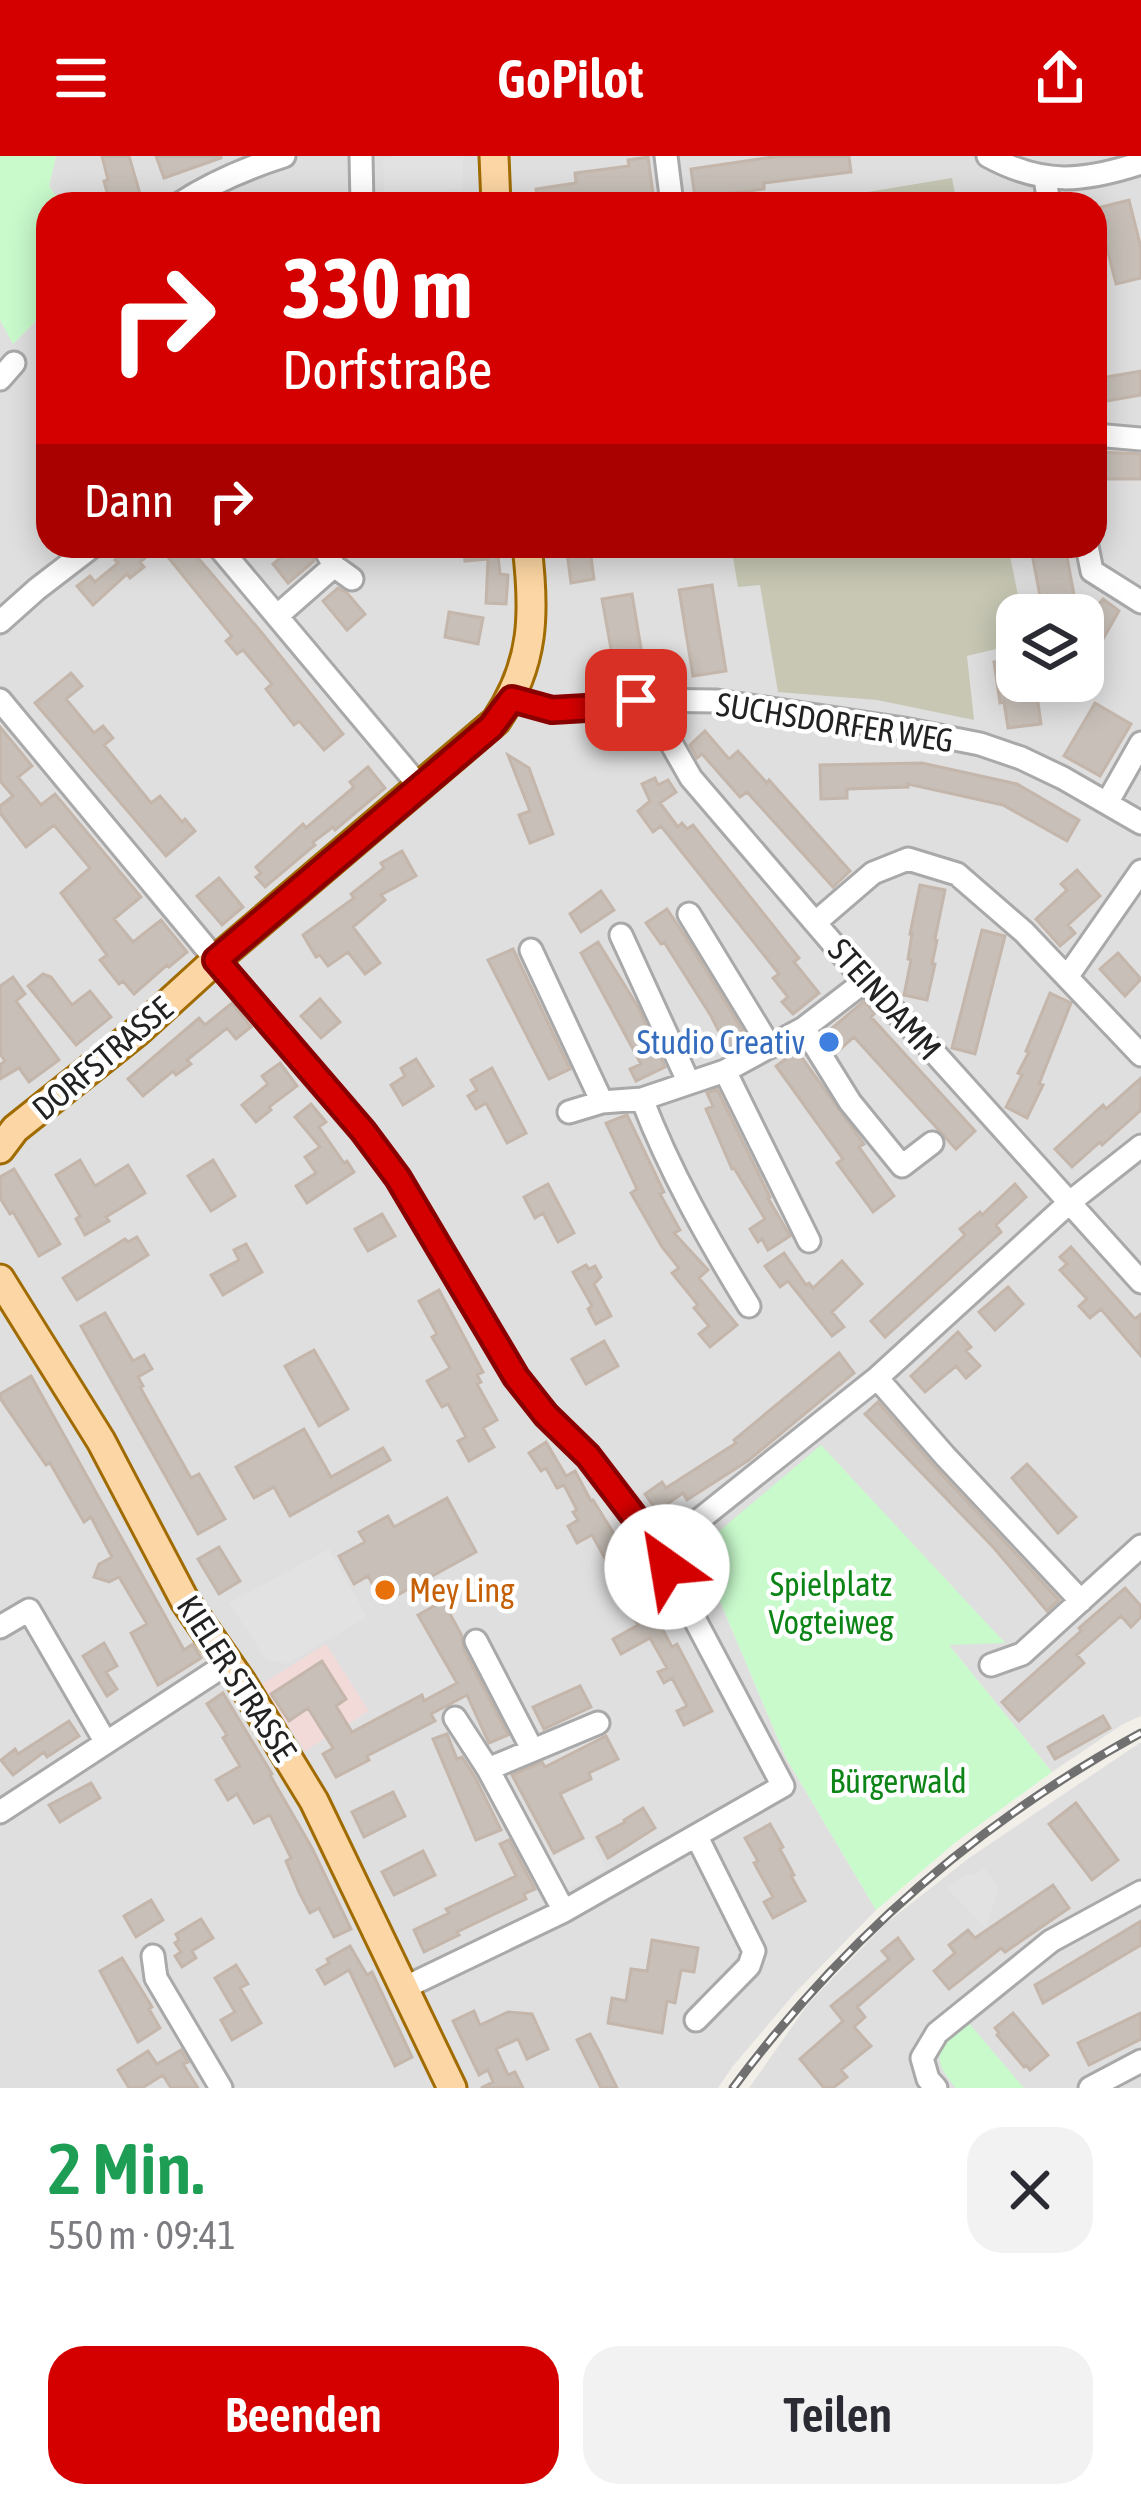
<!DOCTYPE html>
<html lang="de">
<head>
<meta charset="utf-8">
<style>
	:root { --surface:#fff; --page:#f2f2f3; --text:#2b2b33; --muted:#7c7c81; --accent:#d40000 }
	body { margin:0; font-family:"Asap Condensed",sans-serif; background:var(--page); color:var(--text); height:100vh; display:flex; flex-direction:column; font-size:45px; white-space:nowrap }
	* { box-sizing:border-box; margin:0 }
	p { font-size:39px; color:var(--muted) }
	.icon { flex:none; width:66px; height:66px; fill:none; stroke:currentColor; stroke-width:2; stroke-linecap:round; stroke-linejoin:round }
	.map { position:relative; height:1932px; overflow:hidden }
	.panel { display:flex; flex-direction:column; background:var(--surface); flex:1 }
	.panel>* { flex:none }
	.top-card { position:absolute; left:36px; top:36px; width:1071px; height:366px; border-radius:36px; box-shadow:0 6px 30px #0003; background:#d40000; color:#fff; overflow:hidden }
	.fabs { position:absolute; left:996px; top:438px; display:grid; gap:24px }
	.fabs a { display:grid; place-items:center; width:108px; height:108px; border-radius:24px; background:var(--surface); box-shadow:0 6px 30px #0003; font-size:60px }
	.pin { position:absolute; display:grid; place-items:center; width:102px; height:102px; color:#fff; margin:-51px; border-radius:24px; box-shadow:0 6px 18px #0006 }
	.me { position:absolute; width:132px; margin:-66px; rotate:328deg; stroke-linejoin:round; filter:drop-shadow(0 0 9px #0008) }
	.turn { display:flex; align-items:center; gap:42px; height:252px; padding:0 48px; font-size:54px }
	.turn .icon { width:156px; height:156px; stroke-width:2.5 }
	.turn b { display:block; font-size:84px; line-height:102px }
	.then { display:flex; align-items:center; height:114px; padding:0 48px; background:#0003; gap:24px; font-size:45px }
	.round { display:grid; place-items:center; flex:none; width:126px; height:126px; border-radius:36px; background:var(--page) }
	.summary { display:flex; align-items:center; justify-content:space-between; height:204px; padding:0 48px }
	h1 { font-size:72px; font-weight:600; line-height:90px; color:#1e9e55 }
	.primary-button { display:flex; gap:24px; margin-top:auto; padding:24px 48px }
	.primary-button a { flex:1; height:138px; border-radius:36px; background:var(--accent); color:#fff; font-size:48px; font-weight:600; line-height:138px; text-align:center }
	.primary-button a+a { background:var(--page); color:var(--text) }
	header { display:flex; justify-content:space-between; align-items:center; height:156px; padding:0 48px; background:var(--accent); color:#fff; font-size:54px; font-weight:600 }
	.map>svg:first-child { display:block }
	.residential { fill:#e0dfdf; fill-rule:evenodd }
	.commercial { fill:#f2dad9 }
	.construction { fill:#c7c7b4 }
	.park { fill:#c8facc }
	.parking { fill:#e2e2e2 }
	.building { fill:#c7bfb8; stroke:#c4b6ab; stroke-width:3 }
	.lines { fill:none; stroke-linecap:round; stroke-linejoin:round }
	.minor-casing { stroke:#a9a9a9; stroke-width:27 }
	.major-casing { stroke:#a06b00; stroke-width:33 }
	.minor { stroke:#fff; stroke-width:21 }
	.major { stroke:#fcd6a4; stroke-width:27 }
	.rail-casing { stroke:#707070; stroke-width:9 }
	.rail { stroke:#fff; stroke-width:4.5; stroke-dasharray:14; stroke-linecap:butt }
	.route-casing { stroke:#8a0000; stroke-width:30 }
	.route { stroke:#d40000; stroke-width:21 }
	.shop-dot { fill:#3f7fe0; stroke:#fff; stroke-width:4.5 }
	.food-dot { fill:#e8710a; stroke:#fff; stroke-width:4.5 }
	.labels { text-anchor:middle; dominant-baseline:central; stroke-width:9; stroke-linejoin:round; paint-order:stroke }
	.street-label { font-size:33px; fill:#222; stroke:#fff }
	.shop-label { font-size:33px; fill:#366cbe; stroke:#fff; text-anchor:end }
	.park-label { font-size:33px; fill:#0c8416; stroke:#fff }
	.food-label { font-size:33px; fill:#c56008; stroke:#fff; text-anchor:start }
</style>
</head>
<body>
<header><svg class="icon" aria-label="menu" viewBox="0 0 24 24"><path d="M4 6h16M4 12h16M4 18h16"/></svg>GoPilot<svg class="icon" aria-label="share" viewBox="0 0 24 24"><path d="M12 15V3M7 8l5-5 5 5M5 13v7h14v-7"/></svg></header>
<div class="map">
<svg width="1141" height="1932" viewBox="0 0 1141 1932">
	<rect width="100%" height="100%" fill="#f2efe9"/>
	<path class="residential" d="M56 0H1141V1560L1123 1568 1052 1616 948 1488 1004 1485 698 1393 786 1602 876 1754 795 1837 733 1910 718 1932H0V164L14 187 48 153V390H1095V48H62L49 30ZM1017 459H1083V525H1017Z
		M1141 1586V1932H749L808 1848 885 1768 969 1702Z"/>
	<path class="commercial" d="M326 1488 369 1555 305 1595 262 1528Z"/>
	<path class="construction" d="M952 22 957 48H795Z
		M731 390H1008L1022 459H1017V488L967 500 974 564 877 544 778 536 760 429 738 431Z"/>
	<path class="park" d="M0 0H56L49 30 62 48H48V153L13 188 0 164Z
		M821 1289 1005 1487 949 1489 1052 1616 957 1685 876 1754 786 1602 698 1393Z
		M967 1865 1024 1932H956C927 1899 940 1892 967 1865Z"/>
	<path class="parking" d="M395 0H463V33L384 36 383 2Z
		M329 1393 367 1461 287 1508 266 1503 229 1447Z
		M590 1682 607 1713 564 1735 548 1704Z
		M984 1712 999 1732 985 1772 947 1732 966 1718 973 1720Z"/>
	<path class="building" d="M102 0H129L143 48H110L104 25 108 24Z
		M156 0H221V2L164 22Z
		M779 0H849L851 16 764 27V33L695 42 691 13Z
		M648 1 654 45 647 48H538L536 33 576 27 575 17 629 10 628 4Z
		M1129 44 1141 92V122L1116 128 1097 52Z
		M1141 215V239L1095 247V223Z
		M1102 296 1141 298V323H1100Z
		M130 390H188L262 477 343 578 324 594 299 565 294 569 266 533 272 528 243 494 237 498 226 485 232 480 159 390 140 406 144 411 130 422 127 418 93 449 77 430 90 420 95 426 118 407 115 404Z
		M295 390H309L314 405 288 427 273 408Z
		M464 390H497L500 418 508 419 506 448 486 447 488 403 465 405Z
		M1049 390H1065L1074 439 1041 445 1031 393Z
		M590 393 594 423 571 427 567 396Z
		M712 429 726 515 693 520 679 434Z
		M338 432 347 437 365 458 347 474 323 445Z
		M632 438 644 510 615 515 602 443Z
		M1103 443 1119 455 1103 483 1083 467Z
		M449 456 483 462 478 488 445 481Z
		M1017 503V525H1035L1041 568 1008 572 1004 546 1000 547 994 506Z
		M71 517 82 530 66 543 94 577 103 570 113 582 104 589 151 647 160 640 182 666 185 663 195 675 166 700 35 547Z
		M1095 547 1131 568 1100 620 1064 600Z
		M0 571 32 610 18 621 41 649 55 638 141 741 114 763 133 786 161 764 187 796 169 811 167 809 134 838 123 825 119 828 100 804 107 799 61 737 90 712 54 669 26 691 0 657V650L13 640 0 625Z
		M705 575 729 603 738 595 767 627 769 624 850 715 833 731 747 636 740 641 702 598 697 602 690 589Z
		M508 599 529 612 553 678 530 687 519 659 530 655Z
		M922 607 1017 628 1079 664 1067 685 1003 649 908 628V631L847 633V642L821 643 820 609Z
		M368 611 385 632 335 674 333 671 313 686 315 689 265 731 256 721 261 717 256 711 303 668 306 672 354 631 350 626Z
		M655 622 658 629 668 624 676 636 660 647 678 671 682 667 687 673 693 669 799 802 794 806 819 837 793 858 782 846 788 841 773 822 779 818 661 670 653 676 638 655 650 645 642 628Z
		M402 695 416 720 381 739 385 744 353 771 380 807 365 818 348 796 328 810 320 799 316 801 303 779 354 742 351 738 384 712 381 707Z
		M1077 714 1100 740 1068 769 1075 777 1060 790 1036 763 1067 734 1061 728Z
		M219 722 243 751 222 769 197 740Z
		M920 729 945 734 935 783 937 784 932 808H935L927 844 904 839 911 804 908 803 912 778H910Z
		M601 735 614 754 581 776 570 758Z
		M667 753 685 780 749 885 729 895 711 860 664 786 661 788 646 767Z
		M982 774 1005 780 975 898 952 892Z
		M598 786 638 851 665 911 636 925 630 913 641 908 581 797Z
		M513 793 570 913 549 923 488 804Z
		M1118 797 1141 823 1125 840 1100 813Z
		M43 818 51 821 72 849 90 835 111 861 76 889 28 830Z
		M13 821 25 838 16 845 59 904 29 926 19 912 0 923V909L5 905 0 898V830Z
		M1050 837 1071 847 1039 928 1043 929 1027 962 1006 951 1022 919 1018 917 1029 896 1026 895Z
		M320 843 340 866 321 882 301 860Z
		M864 845 875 857 871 861 975 975 956 993 854 881 837 896 825 878Z
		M232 847 251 871 236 883 227 872 187 904 191 908 176 919 173 915 143 940 128 923 199 862 205 869Z
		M797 895 864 988 859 991 894 1040 873 1056 837 1007 843 1003 776 910Z
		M416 903 433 930 403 949 391 929 405 920 401 912Z
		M280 907 297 930 269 951 271 954 256 966 242 949 268 928 262 920Z
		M492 912 526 977 507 987 486 947 476 953 468 940 477 934 471 924Z
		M1141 922V954L1102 989 1100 986 1072 1011 1055 993 1103 949 1106 953Z
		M717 933 770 1041 768 1042 790 1080 768 1094 762 1083 758 1086 750 1073 765 1063 734 1012 732 1013 706 953 713 950 707 937Z
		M311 948 326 966 319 971 344 1007 347 1005 354 1016 307 1047 296 1030 316 1017 305 1001 320 991 295 961Z
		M627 959 664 1036 660 1038 680 1074 674 1077 708 1114 699 1122 737 1169 710 1191 699 1178 709 1170 694 1152 698 1149 672 1117 679 1112 662 1091 631 1037 637 1033 606 967Z
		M80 1004 95 1030 128 1009 145 1037 106 1061 109 1065 85 1079 76 1063 80 1060 56 1019Z
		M213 1004 235 1040 211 1055 188 1020Z
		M14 1013 60 1088 39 1100 13 1056 10 1058 0 1042V1021Z
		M548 1028 574 1077 558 1086 543 1057 535 1062 524 1041Z
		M1015 1028 1026 1041 996 1069 1001 1076 885 1181 871 1165 965 1079 960 1073 980 1056 982 1059Z
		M382 1058 395 1080 368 1095 355 1073Z
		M137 1081 148 1099 77 1144 63 1122 125 1083 128 1086Z
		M246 1088 262 1116 223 1139 211 1119 239 1104 234 1094Z
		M1071 1091 1135 1163 1141 1158V1200L1101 1153 1090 1162 1079 1150 1087 1143 1060 1114 1067 1108 1060 1101Z
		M784 1097 806 1129 809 1127 813 1132 842 1105 862 1128 832 1156 844 1171 832 1180 788 1125 780 1131 765 1110Z
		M586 1109 589 1113 595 1110 601 1121 594 1128 611 1160 596 1168 588 1153 592 1150 573 1116Z
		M1008 1131 1023 1148 995 1174 979 1156Z
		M439 1134 483 1216 477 1219 481 1226 477 1228 497 1264 483 1272 494 1291 469 1305 458 1285 466 1281 448 1248 442 1251 427 1225 450 1212 432 1181 437 1178 419 1145Z
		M105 1157 133 1205 144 1199 152 1213 138 1221 143 1230 140 1231 191 1322 199 1318 225 1363 198 1378 81 1170Z
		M958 1176 971 1191 966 1195 980 1210 966 1222 956 1210 925 1236 911 1220Z
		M604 1185 618 1210 586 1228 572 1203Z
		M314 1194 348 1253 319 1270 285 1210Z
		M839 1197 854 1217 749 1304 687 1344 683 1337 657 1355 645 1338 662 1326 666 1332 736 1287 734 1284Z
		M31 1220 184 1494 193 1488 201 1502 158 1529 131 1477 147 1468 119 1421 109 1426 94 1421 99 1408 112 1401 91 1361 84 1366 50 1307 46 1309 0 1242V1238Z
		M878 1246 934 1310 1059 1444 1047 1455 994 1392 865 1258Z
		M304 1273 331 1321 383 1292 390 1304 290 1360 274 1331 254 1342 236 1311Z
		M546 1286 566 1320 575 1315 591 1345 593 1344 619 1386 622 1385 632 1404 612 1415 592 1379 577 1387 568 1370 578 1364 573 1356 577 1354 564 1329 557 1332 546 1312 541 1315 529 1297Z
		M1027 1308 1076 1361 1058 1377 1012 1322Z
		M447 1342 476 1396 383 1447 368 1420 354 1428 339 1400 365 1386 359 1376 388 1360 394 1371Z
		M219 1391 240 1425 219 1438 198 1403Z
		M1125 1432 1141 1450V1461L1131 1471 1121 1460 1077 1499 1084 1507 1019 1565 1002 1546 1081 1475 1079 1472Z
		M650 1437 661 1458 656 1461 672 1491 677 1488 712 1555 684 1569 677 1555 687 1550 672 1522 664 1527 658 1516 667 1512 650 1482 621 1498 613 1483 638 1469 627 1450Z
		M443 1445 462 1480 463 1492 508 1579 489 1587 467 1539 431 1558 435 1565 367 1600 369 1604 336 1621 323 1598 333 1592 308 1552 289 1565 271 1538 322 1505 346 1543 336 1550 352 1576 422 1539 424 1545 431 1541 457 1527 418 1459Z
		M104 1487 117 1510 106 1516 117 1533 107 1540 83 1500Z
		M580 1530 591 1551 544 1573 533 1551Z
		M223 1537 272 1618 270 1619 312 1692 351 1773 334 1781 319 1752 310 1757 299 1736 286 1705 291 1702 270 1659 254 1667 237 1638 228 1644 216 1624 240 1610 223 1582 227 1579 207 1548Z
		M1103 1560 1110 1572 1055 1603 1048 1591Z
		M69 1565 79 1580 47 1601 44 1596 13 1619 1 1604 15 1593 18 1598Z
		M447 1578 457 1603 462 1601 475 1621 501 1674 476 1684 433 1583Z
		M606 1580 618 1603 589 1617 591 1623 560 1638 583 1682 554 1697 512 1619 542 1606 545 1611Z
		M91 1627 100 1642 60 1666 49 1649Z
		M393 1636 405 1660 364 1681 352 1656Z
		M1076 1647 1118 1704 1092 1724 1049 1668Z
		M643 1652 655 1672 608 1702 597 1681 625 1666 624 1664Z
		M770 1668 783 1691 780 1693 794 1719 791 1720 805 1745 773 1762 764 1746 773 1741 754 1707 758 1705 745 1682Z
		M509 1684 535 1733 524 1738 526 1743 457 1776 459 1779 424 1796 414 1774 449 1757 446 1753 516 1720 500 1688Z
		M423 1695 435 1719 394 1739 382 1716Z
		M1053 1729 1069 1752 1005 1796 1001 1792 949 1833 934 1815 955 1797 949 1789 968 1774 975 1782Z
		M151 1744 163 1764 136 1781 124 1760Z
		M201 1763 213 1782 192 1795 196 1802 182 1811 175 1800 181 1796 175 1787 179 1784 176 1778Z
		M1141 1765V1789L1043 1847 1035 1829Z
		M898 1782 913 1803 857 1851 865 1861 854 1871 871 1890 841 1914 847 1921 833 1932H824L800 1903 843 1865 831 1850 889 1803 882 1795Z
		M652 1784 698 1792 694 1816 681 1814 675 1847 667 1845 662 1877 608 1867 612 1842 626 1845 631 1813 647 1815Z
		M350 1790 367 1819 372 1816 412 1901 395 1910 349 1814 325 1828 317 1814 329 1807 327 1803Z
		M122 1802 152 1851 149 1853 160 1872 138 1886 100 1815Z
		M236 1809 248 1828 240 1832 261 1867 232 1884 221 1864 235 1856 215 1822Z
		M474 1855 480 1869 508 1856 532 1858 548 1893 527 1903 518 1883 496 1893 508 1919 515 1916 523 1932H481L493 1926 488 1914 479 1919 453 1865Z
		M1013 1857 1048 1899 1030 1914 1026 1909 1024 1911 997 1879 999 1877 995 1872Z
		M1141 1857V1883L1089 1909 1078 1887Z
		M590 1878 600 1897 617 1932H601L577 1884Z
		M181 1894 188 1906 183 1908 198 1932H171L163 1919 142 1932H129L118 1914 148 1895 157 1908Z"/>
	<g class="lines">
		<g class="minor-casing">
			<path id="minor" d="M361 0 362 48
				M666 0 672 48
				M988 0C1043 30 1083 26 1141 7
				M1045 22 1049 48
				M179 48C213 26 246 12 284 0
				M0 223 14 207
				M1095 279 1141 283
				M218 390 420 631
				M1087 390 1092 415 1141 446
				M324 391 334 410 352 423
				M277 460 334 410
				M0 466 37 433 93 390
				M511 543 552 553 585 552 636 544 717 545 904 573 980 588 1021 602 1063 622 1141 667
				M0 544 216 804 363 975 398 1021 516 1221 546 1259 588 1300 647 1377 668 1393
				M654 544 671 587 691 622 865 825 922 883 1141 1126
				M1107 647 1141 587
				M689 758 770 891
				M816 766 873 717 908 703 957 718 1024 776 1141 899
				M621 779 689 927
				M531 794 602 946
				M1067 821 1141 715
				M804 872 850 946 902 1010 932 987
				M725 915 809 1085
				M642 943C670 1016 708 1083 749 1150
				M569 956 602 946 642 943 725 915 804 872 865 825
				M877 1222 945 1300 1081 1445
				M668 1393 674 1384 877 1222 1070 1046 1141 990
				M0 1471 29 1454 105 1585
				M476 1485 532 1593
				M991 1509 1022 1498 1141 1390
				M455 1562 488 1613
				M0 1656 228 1507
				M564 1755 488 1613 598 1567
				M153 1800 156 1822 221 1932
				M404 1832 564 1755 783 1630 667 1411 668 1393
				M696 1864 749 1810 754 1795 697 1681
				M936 1932 928 1923 922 1902 937 1877 1051 1785 1141 1736
				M1090 1932 1141 1905"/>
		</g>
		<g class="major-casing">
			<path id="major" d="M494 0 496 48
				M0 993 15 973 138 875 216 804 496 565C535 508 535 456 527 390
				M0 1123 101 1285 185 1445 242 1527 314 1645 452 1932"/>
		</g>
		<use href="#minor" class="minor"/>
		<use href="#major" class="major"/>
		<g class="rail-casing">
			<path id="rail" d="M733 1932C843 1784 979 1665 1141 1577"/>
		</g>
		<use href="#rail" class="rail"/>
	</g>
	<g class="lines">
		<g class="route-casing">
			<path id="route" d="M636 544 586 552 552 554 512 543 491 571 216 804 363 975 398 1022 516 1221 546 1259 588 1300 646 1376 668 1394 667 1411"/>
		</g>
		<use href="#route" class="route"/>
	</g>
	<circle class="shop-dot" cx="829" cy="886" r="12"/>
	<circle class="food-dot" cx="385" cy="1434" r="12"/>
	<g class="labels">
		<g class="street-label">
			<text transform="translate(835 566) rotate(9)">SUCHSDORFER WEG</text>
			<text transform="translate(885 843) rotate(48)">STEINDAMM</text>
			<text transform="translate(102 902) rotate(-40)">DORFSTRASSE</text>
			<text transform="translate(237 1522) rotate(57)">KIELER STRASSE</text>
		</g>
		<g class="shop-label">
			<text x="805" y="886">Studio Creativ</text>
		</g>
		<g class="park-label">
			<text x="831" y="1428">Spielplatz<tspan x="831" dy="38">Vogteiweg</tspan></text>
			<text x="898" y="1625">Bürgerwald</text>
		</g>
		<g class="food-label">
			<text x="409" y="1434">Mey Ling</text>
		</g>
	</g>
</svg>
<div class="fabs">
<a><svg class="icon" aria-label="layers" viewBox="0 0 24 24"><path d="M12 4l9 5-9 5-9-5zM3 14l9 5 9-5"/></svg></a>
</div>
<div class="pin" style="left:636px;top:544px;background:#d93025"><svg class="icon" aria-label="arrive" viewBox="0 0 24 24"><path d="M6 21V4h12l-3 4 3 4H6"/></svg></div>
<svg class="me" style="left:667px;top:1411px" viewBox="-20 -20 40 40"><circle r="19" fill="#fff"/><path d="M0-13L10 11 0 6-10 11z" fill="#d40000"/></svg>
<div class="top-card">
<div class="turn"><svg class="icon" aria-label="right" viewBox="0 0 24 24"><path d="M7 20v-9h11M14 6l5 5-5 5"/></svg><div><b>330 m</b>Dorfstraße</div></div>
<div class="then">Dann<svg class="icon" aria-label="right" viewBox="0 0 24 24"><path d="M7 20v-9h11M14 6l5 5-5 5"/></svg></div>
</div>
</div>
<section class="panel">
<div class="summary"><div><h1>2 Min.</h1><p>550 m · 09:41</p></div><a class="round"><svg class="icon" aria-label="close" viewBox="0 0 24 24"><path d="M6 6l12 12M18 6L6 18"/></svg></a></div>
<div class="primary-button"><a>Beenden</a><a>Teilen</a></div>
</section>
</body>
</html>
